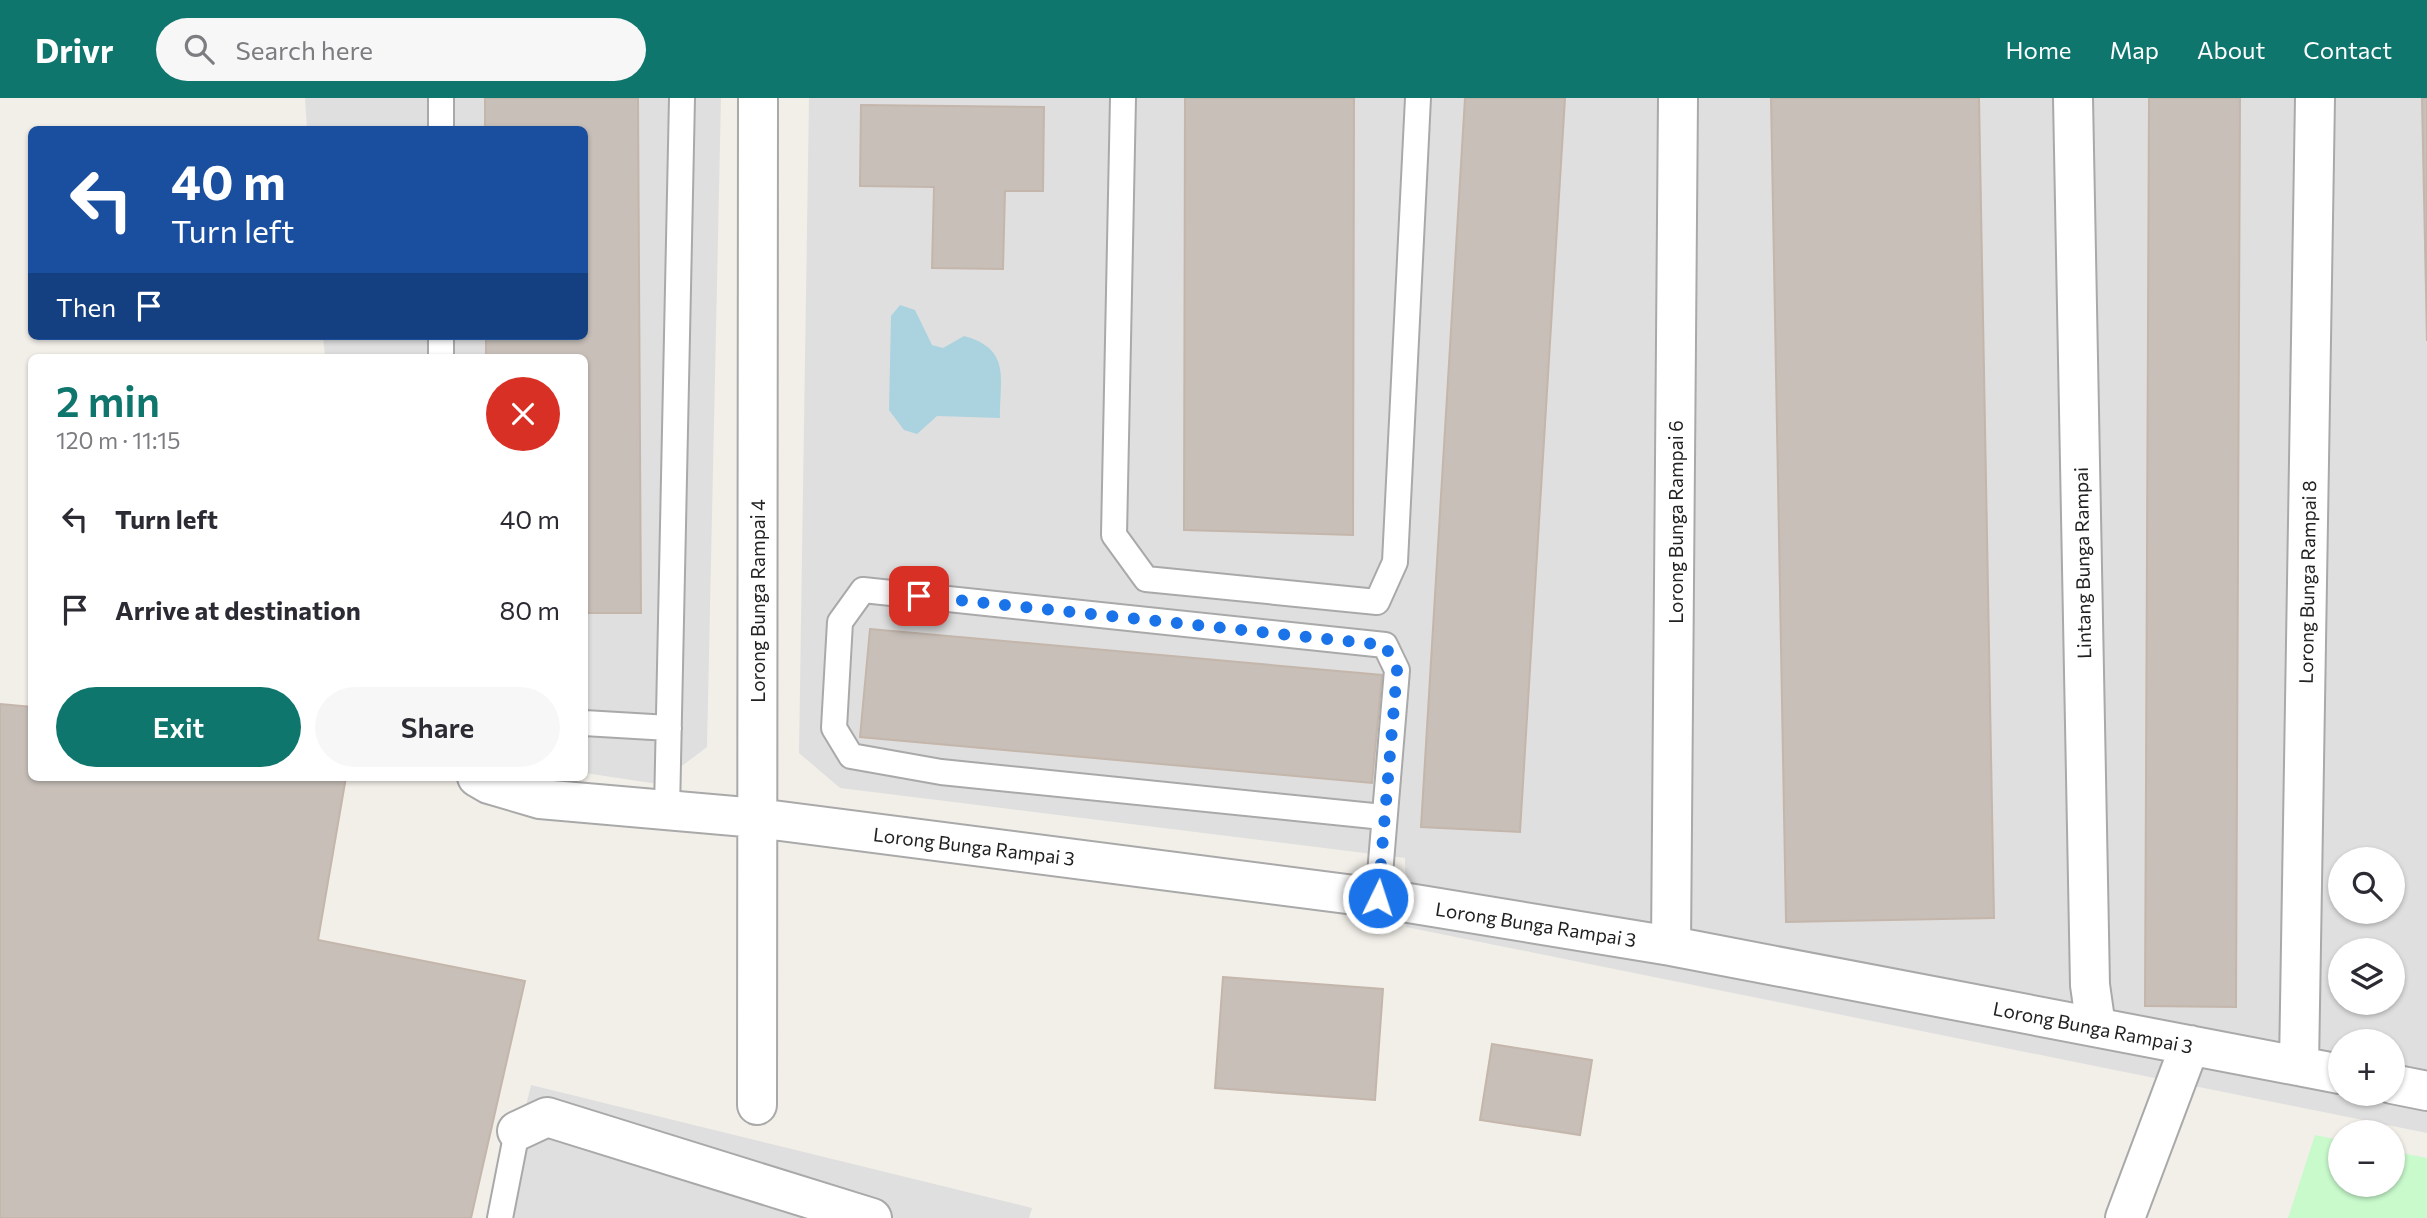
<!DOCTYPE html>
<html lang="en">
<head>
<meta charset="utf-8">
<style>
	:root { --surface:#fff; --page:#f7f7f7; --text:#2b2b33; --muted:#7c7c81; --accent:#0f766e }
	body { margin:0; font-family:Commissioner,sans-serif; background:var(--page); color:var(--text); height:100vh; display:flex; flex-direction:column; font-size:26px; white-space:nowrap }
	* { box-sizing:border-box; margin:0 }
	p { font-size:23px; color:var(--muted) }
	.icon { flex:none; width:38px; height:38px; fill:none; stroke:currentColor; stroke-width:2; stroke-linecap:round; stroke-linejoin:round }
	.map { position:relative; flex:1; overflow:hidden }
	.drawer { position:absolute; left:28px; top:256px; width:560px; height:427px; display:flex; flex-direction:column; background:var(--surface); border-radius:10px; box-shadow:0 2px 5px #0004 }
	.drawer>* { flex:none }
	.guide { position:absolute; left:28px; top:28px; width:560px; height:214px; border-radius:10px; box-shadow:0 2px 5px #0004; background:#1a4fa0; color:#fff; overflow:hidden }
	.controls { position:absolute; left:2328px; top:749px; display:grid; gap:14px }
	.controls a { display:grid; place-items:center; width:77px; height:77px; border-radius:50%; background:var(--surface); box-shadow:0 2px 5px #0004; font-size:35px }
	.pin { position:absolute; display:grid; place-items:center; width:60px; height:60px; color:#fff; margin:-30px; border-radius:14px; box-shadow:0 4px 10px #0006 }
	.me { position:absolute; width:77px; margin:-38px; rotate:4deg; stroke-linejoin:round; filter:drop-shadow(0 0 5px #0008) }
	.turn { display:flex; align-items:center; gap:24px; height:147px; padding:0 28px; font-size:32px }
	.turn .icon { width:91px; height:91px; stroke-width:2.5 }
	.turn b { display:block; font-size:49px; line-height:60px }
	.then { display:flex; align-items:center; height:66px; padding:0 28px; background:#0003; gap:14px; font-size:26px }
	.round { display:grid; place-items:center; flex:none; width:74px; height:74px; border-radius:37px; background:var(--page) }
	.overview { display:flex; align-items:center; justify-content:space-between; height:119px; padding:0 28px }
	h1 { font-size:42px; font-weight:600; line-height:52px; color:var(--accent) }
	.button { display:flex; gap:14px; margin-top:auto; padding:14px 28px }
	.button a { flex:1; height:80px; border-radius:42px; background:var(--accent); color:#fff; font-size:28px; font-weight:600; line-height:80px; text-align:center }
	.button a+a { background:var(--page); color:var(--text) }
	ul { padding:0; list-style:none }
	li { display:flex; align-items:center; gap:21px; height:91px; padding:0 28px }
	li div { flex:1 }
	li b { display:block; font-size:26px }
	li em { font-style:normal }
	header { display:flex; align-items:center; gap:42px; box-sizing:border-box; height:98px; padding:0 35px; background:var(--accent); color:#fff }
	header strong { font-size:33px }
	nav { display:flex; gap:38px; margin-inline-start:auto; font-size:24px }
	.search { width:490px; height:63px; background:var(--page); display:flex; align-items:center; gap:18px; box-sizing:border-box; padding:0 24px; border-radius:38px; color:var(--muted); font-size:26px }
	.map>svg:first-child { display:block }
	.residential { fill:#e0dfdf; fill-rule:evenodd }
	.park { fill:#c8facc }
	.water { fill:#aad3df }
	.building { fill:#c7bfb8; stroke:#c4b6ab; stroke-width:2 }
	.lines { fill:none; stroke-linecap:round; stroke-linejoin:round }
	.lane-casing { stroke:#a9a9a9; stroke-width:28 }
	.street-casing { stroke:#a9a9a9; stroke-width:42 }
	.lane { stroke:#fff; stroke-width:24 }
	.street { stroke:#fff; stroke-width:38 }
	.route { stroke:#1a73e8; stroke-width:12; stroke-dasharray:0 21.6 }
	.labels { text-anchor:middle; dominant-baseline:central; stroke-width:5; stroke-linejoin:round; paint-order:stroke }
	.street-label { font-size:19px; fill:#222; stroke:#fff }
</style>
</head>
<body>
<header>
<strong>Drivr</strong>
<div class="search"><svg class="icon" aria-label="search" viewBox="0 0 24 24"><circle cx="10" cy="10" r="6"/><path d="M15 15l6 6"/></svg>Search here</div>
<nav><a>Home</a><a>Map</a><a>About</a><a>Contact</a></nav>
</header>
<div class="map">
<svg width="2427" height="1120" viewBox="0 0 2427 1120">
	<rect width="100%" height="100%" fill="#f2efe9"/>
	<path class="residential" d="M305 0H721L707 649 658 686 585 675 584 259H325L323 238H584V32L307 31Z
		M809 0H2427V1035L1406 829 1405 760 840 690 799 655ZM2340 761H2392V814H2340ZM2340 852H2392V905H2340ZM2340 943H2392V996H2340Z
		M531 987 1032 1110 1029 1120H499Z"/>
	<path class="park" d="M2315 1037 2340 1042V1087H2392V1053L2427 1060V1120H2288Z"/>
	<path class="water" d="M900 207 915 212 932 247 943 250 964 238C1011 251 1000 279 1000 320L937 318 917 336 904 332 889 312 891 218Z"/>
	<path class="building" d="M485 0H638L641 515H584V259H486V238H584V32H485Z
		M1185 0H1354L1353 437 1184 432Z
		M1465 0H1565L1520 734 1421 729Z
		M1771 0H1979L1994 820 1786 824Z
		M2149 0H2240L2236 909 2145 908Z
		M2422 0H2427V243Z
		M861 7 1044 9 1043 93H1005L1003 171 932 170 934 89 860 88Z
		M870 531 1382 577 1372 685 860 639Z
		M0 606 32 609V679H346L318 842 525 883 471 1120H0Z
		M1223 879 1383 891 1375 1002 1215 990Z
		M1492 946 1592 962 1580 1037 1480 1022Z"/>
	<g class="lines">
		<g class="lane-casing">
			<path id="lane" d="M1123 0 1114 437 1146 481 1377 504 1395 464 1418 0
				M441 32V0
				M441 259V238
				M584 625 669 630
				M667 712 682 0
				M1378 800 1397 572 1385 547 863 492 840 524 834 630 851 658 941 674 1383 719
				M500 1120 517 1033"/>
		</g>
		<g class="street-casing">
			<path id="street" d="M2073 0 2090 887 2096 929
				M477 679 489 686 540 701 757 720 1378 800 1671 848 2340 976
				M1671 848 1678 0
				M2299 968 2315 0
				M2392 986 2427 993
				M757 1007 758 0
				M517 1033 547 1019 872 1120
				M2125 1120 2190 947"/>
		</g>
		<use href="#lane" class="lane"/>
		<use href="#street" class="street"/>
	</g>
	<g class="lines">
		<path class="route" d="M919 498 1385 547 1397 572 1378 800"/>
	</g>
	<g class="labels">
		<g class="street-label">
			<text transform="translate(1675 424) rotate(-90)">Lorong Bunga Rampai 6</text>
			<text transform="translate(2082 465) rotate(-91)">Lintang Bunga Rampai</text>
			<text transform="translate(2307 484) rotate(-89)">Lorong Bunga Rampai 8</text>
			<text transform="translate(757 503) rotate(-90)">Lorong Bunga Rampai 4</text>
			<text transform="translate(974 748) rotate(7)">Lorong Bunga Rampai 3</text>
			<text transform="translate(1536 826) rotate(9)">Lorong Bunga Rampai 3</text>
			<text transform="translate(2093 929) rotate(11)">Lorong Bunga Rampai 3</text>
		</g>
	</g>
</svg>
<div class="controls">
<a><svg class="icon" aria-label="search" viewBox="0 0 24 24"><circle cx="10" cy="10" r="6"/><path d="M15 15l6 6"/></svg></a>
<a><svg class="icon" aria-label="layers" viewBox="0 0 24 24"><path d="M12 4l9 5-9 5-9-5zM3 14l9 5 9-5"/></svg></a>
<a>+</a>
<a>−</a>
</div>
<div class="pin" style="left:919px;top:498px;background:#d93025"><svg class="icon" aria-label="arrive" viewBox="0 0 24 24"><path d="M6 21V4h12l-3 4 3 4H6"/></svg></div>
<svg class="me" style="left:1378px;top:800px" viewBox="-20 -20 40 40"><circle r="17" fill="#1a73e8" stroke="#fff" stroke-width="3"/><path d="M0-11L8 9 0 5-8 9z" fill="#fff"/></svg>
<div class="guide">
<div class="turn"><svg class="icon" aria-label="left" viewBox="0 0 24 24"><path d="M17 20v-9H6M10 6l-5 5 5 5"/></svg><div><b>40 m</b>Turn left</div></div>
<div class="then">Then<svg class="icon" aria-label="arrive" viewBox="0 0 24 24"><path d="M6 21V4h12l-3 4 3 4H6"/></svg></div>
</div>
<section class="drawer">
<div class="overview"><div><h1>2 min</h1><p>120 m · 11:15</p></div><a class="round" style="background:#d93025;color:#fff"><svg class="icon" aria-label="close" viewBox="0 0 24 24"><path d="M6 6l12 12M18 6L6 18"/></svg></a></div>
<ul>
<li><svg class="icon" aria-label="left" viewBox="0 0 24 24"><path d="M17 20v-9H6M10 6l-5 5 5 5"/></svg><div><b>Turn left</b></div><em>40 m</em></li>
<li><svg class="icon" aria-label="arrive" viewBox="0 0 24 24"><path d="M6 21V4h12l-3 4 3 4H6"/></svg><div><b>Arrive at destination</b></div><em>80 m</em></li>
</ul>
<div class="button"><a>Exit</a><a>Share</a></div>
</section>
</div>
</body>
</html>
